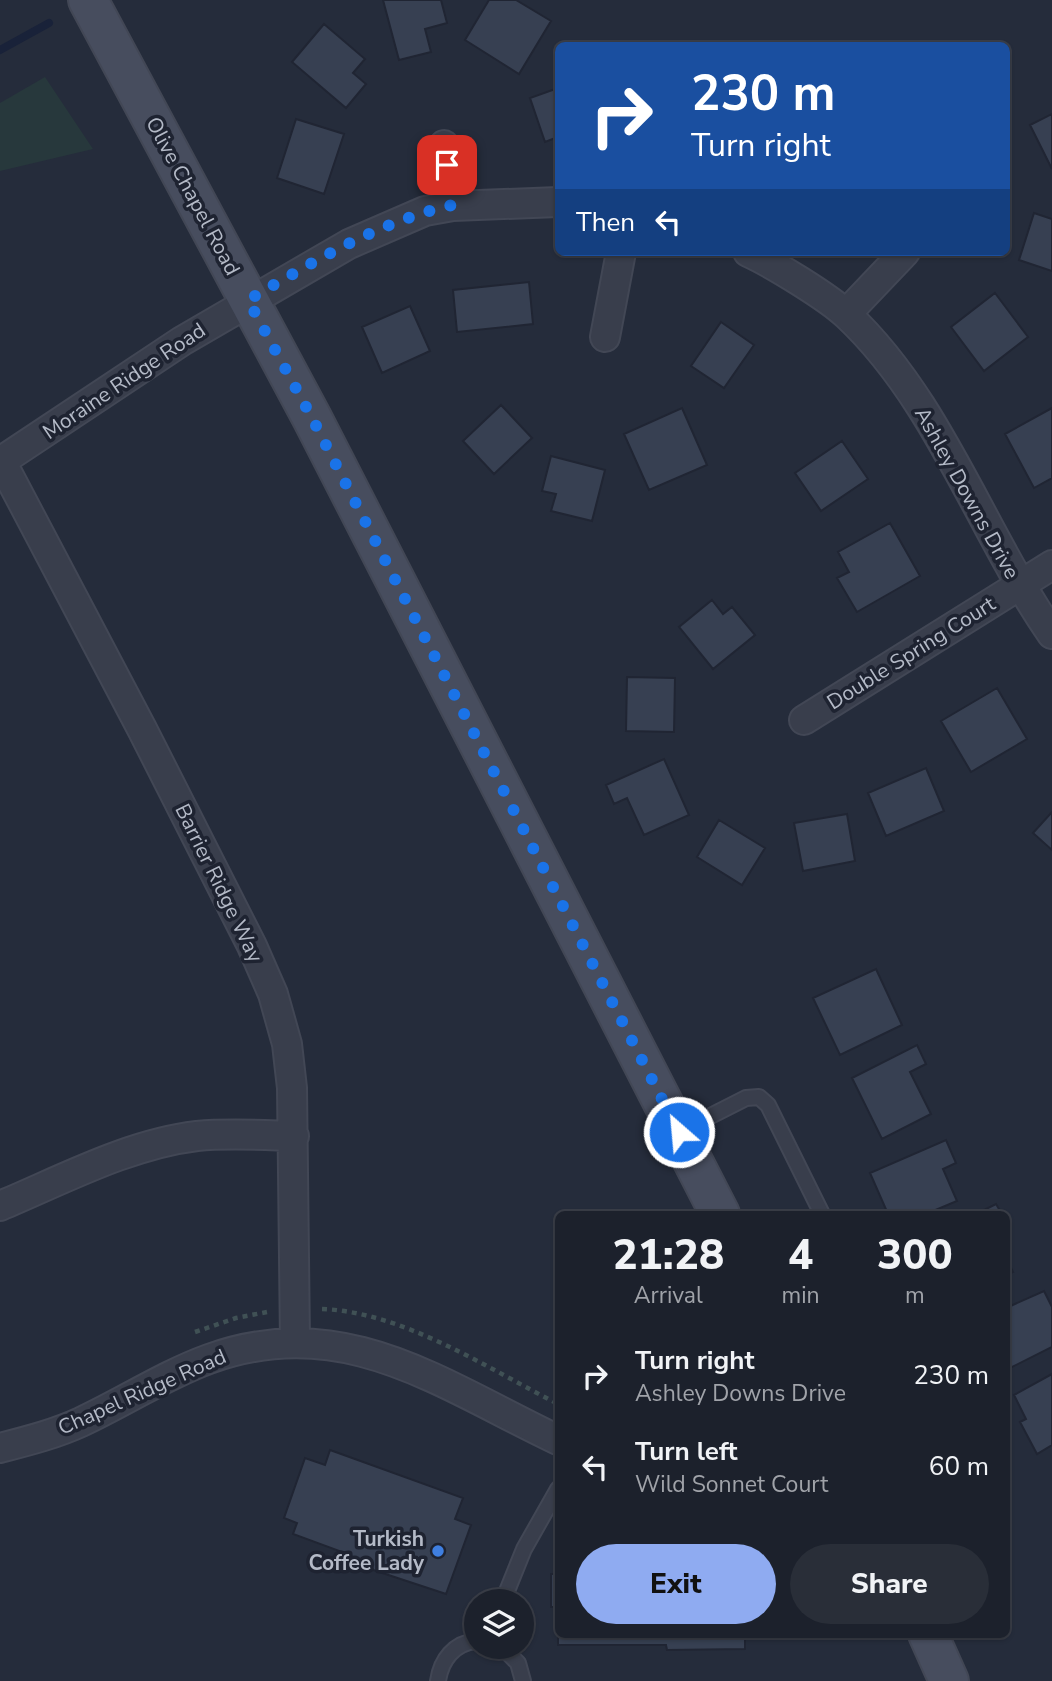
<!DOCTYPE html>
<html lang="en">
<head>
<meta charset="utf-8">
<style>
	:root { --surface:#1c212c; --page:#292e38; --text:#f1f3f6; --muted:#a0a3a9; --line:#3a3e48; --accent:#8fabf1 }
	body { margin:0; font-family:"Nunito Sans",sans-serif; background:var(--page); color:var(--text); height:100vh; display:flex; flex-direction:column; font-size:26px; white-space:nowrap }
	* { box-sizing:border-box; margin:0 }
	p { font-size:23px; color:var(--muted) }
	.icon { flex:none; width:38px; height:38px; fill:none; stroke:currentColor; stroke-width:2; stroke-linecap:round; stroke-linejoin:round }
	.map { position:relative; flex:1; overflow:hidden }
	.sheet { position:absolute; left:555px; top:1211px; width:455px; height:427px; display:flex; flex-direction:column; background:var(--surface); border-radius:10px; box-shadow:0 2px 5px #0004,0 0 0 2px var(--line) }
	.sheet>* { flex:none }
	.banner { position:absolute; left:555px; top:42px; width:455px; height:214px; border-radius:10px; box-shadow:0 2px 5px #0004,0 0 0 2px var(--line); background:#1a4fa0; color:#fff; overflow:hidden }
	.tools { position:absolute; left:464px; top:1589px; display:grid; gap:14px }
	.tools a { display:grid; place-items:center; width:70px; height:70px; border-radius:50%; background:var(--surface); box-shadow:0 2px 5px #0004,0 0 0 2px var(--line); font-size:35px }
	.pin { position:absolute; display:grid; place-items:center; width:60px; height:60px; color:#fff; margin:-30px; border-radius:14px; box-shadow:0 4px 10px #0006 }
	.me { position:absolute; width:77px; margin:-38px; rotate:333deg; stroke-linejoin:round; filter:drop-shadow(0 0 5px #0008) }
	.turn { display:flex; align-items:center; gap:24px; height:147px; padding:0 21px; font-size:32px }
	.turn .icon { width:91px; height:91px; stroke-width:2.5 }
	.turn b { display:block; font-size:49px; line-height:60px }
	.then { display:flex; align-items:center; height:66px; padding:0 21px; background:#0003; gap:14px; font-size:26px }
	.eta { display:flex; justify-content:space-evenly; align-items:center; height:119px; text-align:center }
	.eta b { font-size:42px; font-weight:800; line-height:49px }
	.cta { display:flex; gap:14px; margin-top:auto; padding:14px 21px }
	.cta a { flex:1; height:80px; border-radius:42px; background:var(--accent); color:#111; font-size:28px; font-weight:800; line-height:80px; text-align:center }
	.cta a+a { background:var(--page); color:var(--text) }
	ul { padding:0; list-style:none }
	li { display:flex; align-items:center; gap:21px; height:91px; padding:0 21px }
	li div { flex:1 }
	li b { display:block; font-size:26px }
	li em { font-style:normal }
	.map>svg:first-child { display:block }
	.green { fill:#27383c }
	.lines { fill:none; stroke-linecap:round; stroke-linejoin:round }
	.stream { stroke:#192239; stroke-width:8 }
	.building { fill:#374052; stroke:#202533; stroke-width:2 }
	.service-casing { stroke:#424755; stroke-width:18 }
	.minor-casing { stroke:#424755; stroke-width:32 }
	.secondary-casing { stroke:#424755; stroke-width:42 }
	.path { stroke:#405155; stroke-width:4.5; stroke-dasharray:5 5; stroke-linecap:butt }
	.service { stroke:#393e4c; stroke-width:14 }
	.minor { stroke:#393e4c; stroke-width:28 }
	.secondary { stroke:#474d5e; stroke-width:38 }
	.route { stroke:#1a73e8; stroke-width:12; stroke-dasharray:0 21.6 }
	.shop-dot { fill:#3f7fe0; stroke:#1e2331; stroke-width:2.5 }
	.labels { text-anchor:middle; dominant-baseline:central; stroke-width:7; stroke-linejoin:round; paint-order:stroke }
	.street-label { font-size:21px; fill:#b4bac7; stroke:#1e2331 }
	.poi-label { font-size:21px; font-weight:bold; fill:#b4bac7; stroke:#1e2331; text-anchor:end }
</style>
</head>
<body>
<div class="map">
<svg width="1052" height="1681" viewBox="0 0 1052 1681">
	<rect width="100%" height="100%" fill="#252c3b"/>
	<path class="green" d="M45 77 93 149 0 171V103Z"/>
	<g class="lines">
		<path class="stream" d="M0 50 49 23"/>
	</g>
	<path class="building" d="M383 0H441L447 23 425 29 431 52 399 60Z
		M489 0H516L551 21 519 74 465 40Z
		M324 24 365 59 353 73 366 84 346 108 292 62Z
		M558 88V137L545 142 530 98Z
		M1052 114V169L1030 125Z
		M296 119 344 134 324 194 277 178Z
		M1034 213 1052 219V271L1019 260Z
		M529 282 533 324 457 332 453 290Z
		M995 293 1028 337 984 371 951 327Z
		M410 306 430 351 382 373 362 327Z
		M721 322 754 345 724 388 691 366Z
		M501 405 532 438 494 474 463 441Z
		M682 408 707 465 649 490 624 434Z
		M1052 408V478L1034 488 1005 434Z
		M842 441 868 479 821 511 795 473Z
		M551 456 605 470 592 521 551 511 556 494 542 491Z
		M890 523 920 576 857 612 837 578 849 572 838 552Z
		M712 600 723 614 732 607 755 635 713 669 679 627Z
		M627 677 675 678 674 732 626 731Z
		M997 688 1027 739 971 772 941 721Z
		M664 759 689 815 644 835 627 798 614 804 606 785Z
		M926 768 944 811 886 836 868 793Z
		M1052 812V850L1033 833Z
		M847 814 855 861 803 871 794 823Z
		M719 820 765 848 742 885 697 857Z
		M876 969 902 1025 840 1055 813 998Z
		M917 1045 926 1064 910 1072 931 1114 882 1139 852 1078Z
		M946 1140 956 1163 943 1169 957 1201 926 1214H888L870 1173Z
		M996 1204 1002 1214H976Z
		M1006 1258 1013 1272 1006 1275Z
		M1044 1291 1052 1307V1347L1006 1370V1308Z
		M1052 1374V1445L1037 1454 1020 1422 1026 1419 1014 1395Z
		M330 1450 463 1498 455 1519 471 1525 446 1594 343 1560 345 1553 293 1534 297 1523 284 1518 305 1458 325 1465Z
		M551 1574H558V1634H745V1649L667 1650 666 1645H558V1607H551Z"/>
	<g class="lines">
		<g class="service-casing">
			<path id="service" d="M679 1132 746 1098 759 1097 768 1105 822 1214
				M503 1601 524 1549 558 1489
				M502 1647 518 1663 523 1681
				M438 1681C441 1660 454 1643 476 1641"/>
		</g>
		<g class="minor-casing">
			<path id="minor" d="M444 145 453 206
				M748 252C772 263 828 297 847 315 939 401 981 532 1052 634
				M846 314 905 252
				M605 337 621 252
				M1 461 142 729 252 946 273 994 287 1044 292 1088 295 1342
				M0 462 182 341 349 244 425 211 453 206 558 202
				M804 720 1052 565
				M0 1206C62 1180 129 1144 197 1136 229 1133 261 1135 294 1136
				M0 1448C27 1441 55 1434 81 1422 124 1402 165 1375 209 1359 343 1310 442 1385 558 1440"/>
		</g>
		<g class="secondary-casing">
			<path id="secondary" d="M88 0 312 418 720 1214
				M928 1634 949 1681"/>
		</g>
		<path class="path" d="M322 1309C403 1312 487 1368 558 1404
			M195 1332 236 1318 267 1312"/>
		<use href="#service" class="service"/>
		<use href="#minor" class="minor"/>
		<use href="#secondary" class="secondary"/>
	</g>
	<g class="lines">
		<path class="route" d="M447 165 453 205C379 221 312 263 248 300L312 418 679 1132"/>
	</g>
	<circle class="shop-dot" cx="438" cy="1551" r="7"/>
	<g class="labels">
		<g class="street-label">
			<text transform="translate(193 196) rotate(62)">Olive Chapel Road</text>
			<text transform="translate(124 381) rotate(-34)">Moraine Ridge Road</text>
			<text transform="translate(967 493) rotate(61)">Ashley Downs Drive</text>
			<text transform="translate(911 653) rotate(-32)">Double Spring Court</text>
			<text transform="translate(219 883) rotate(64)">Barrier Ridge Way</text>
			<text transform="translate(142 1392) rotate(-24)">Chapel Ridge Road</text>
		</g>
		<g class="poi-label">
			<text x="424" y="1539">Turkish<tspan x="424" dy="24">Coffee Lady</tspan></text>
		</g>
	</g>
</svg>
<div class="tools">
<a><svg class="icon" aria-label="layers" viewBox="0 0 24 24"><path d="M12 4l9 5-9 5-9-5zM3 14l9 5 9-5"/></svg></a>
</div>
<div class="pin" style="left:447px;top:165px;background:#d93025"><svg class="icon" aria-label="arrive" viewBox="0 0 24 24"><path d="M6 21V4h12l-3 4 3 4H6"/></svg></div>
<svg class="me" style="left:679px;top:1132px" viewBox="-20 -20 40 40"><circle r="17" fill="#1a73e8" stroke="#fff" stroke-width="3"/><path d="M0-11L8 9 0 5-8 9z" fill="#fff"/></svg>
<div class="banner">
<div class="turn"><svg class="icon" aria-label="right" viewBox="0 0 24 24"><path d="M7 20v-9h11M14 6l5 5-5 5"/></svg><div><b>230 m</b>Turn right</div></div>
<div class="then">Then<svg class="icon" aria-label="left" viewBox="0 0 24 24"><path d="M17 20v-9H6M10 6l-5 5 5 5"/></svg></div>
</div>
<section class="sheet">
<div class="eta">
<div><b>21:28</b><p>Arrival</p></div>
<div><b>4</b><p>min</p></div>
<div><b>300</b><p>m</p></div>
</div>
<ul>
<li><svg class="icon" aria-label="right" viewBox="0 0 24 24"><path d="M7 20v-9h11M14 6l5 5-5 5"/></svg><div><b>Turn right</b><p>Ashley Downs Drive</p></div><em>230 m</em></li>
<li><svg class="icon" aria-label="left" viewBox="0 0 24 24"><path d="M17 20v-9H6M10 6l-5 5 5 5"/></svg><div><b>Turn left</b><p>Wild Sonnet Court</p></div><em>60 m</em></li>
</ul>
<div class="cta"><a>Exit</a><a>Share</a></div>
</section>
</div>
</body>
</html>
